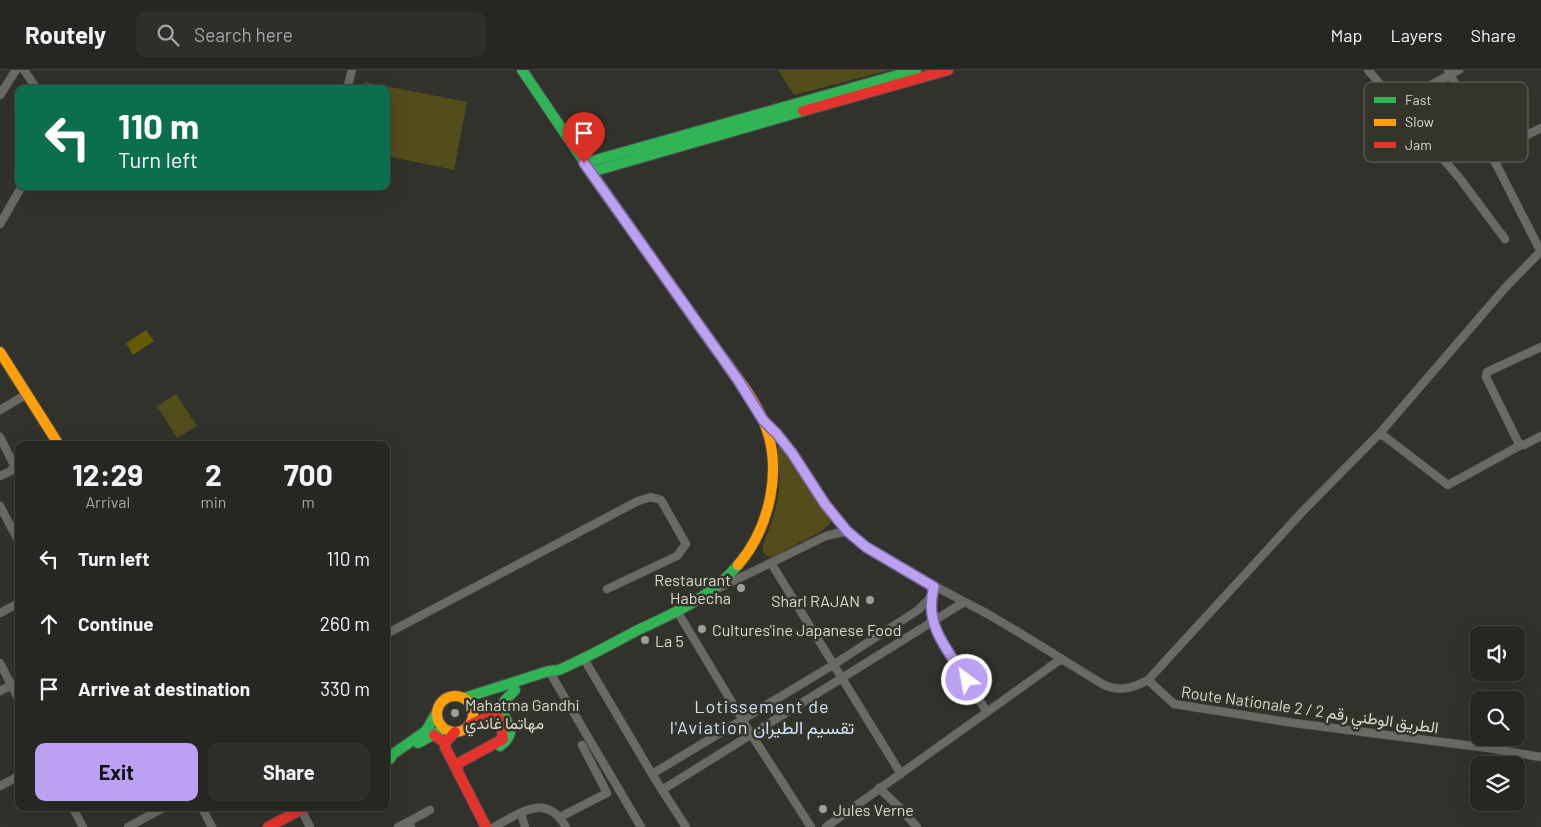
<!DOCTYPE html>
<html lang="en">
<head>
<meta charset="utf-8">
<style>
	:root { --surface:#262622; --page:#2e2e2a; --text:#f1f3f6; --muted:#a4a5a5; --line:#424340; --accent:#bca0f2 }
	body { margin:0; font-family:Barlow,Vazirmatn,sans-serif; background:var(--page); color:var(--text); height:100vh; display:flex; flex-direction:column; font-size:19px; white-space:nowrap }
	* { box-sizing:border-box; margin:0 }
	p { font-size:16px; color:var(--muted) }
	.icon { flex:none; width:28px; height:28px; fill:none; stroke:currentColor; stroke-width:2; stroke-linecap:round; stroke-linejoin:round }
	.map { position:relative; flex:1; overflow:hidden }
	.drawer { position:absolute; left:15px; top:371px; width:375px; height:370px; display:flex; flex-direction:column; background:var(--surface); border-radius:10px; box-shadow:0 5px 20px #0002,0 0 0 1px var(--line) }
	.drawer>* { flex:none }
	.hud { position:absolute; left:15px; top:15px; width:375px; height:105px; border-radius:10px; box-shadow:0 5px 20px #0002,0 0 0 1px var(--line); background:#0b6e4f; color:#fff; overflow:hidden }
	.tools { position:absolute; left:1470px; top:556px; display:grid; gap:10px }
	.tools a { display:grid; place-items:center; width:55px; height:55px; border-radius:10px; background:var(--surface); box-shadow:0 5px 20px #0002,0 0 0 1px var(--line); font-size:25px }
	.pin { position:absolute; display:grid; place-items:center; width:42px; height:42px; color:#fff; margin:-51px -21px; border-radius:50% 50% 50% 0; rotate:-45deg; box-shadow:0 0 5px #0007 }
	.pin .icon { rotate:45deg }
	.me { position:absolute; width:55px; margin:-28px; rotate:328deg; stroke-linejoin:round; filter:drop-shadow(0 0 4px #0008) }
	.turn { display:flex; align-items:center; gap:18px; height:105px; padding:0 20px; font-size:22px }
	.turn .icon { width:65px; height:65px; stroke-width:2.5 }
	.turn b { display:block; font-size:35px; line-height:42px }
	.eta { display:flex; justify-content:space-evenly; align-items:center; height:85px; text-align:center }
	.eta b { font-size:30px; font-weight:700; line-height:35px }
	.action { display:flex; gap:10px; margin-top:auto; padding:10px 20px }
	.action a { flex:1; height:58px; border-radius:10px; background:var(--accent); color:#111; font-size:20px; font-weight:700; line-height:58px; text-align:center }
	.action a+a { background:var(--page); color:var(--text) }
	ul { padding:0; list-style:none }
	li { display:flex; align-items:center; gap:15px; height:65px; padding:0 20px }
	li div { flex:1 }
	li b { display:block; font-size:19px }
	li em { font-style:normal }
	header { display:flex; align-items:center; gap:30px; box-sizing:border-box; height:70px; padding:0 25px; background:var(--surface); border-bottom:1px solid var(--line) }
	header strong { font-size:24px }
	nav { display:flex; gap:28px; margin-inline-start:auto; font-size:18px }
	.search { width:350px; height:45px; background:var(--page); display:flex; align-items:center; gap:12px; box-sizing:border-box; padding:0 18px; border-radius:10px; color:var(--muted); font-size:19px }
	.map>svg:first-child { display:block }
	.green { fill:#534c1b }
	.water { fill:#655a04 }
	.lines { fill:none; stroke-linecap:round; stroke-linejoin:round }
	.street-casing { stroke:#504f4b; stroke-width:9 }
	.fast-casing { stroke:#504f4b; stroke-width:12 }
	.slow-casing { stroke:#504f4b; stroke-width:12 }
	.jam-casing { stroke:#504f4b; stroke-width:12 }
	.street { stroke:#696965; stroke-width:8 }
	.fast { stroke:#30b455; stroke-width:10 }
	.slow { stroke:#ff9f0a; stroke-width:10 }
	.jam { stroke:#e5322d; stroke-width:10 }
	.route-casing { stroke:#7a689d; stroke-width:12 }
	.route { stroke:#bca0f2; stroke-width:9 }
	.poi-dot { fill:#9f9f99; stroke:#35342a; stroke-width:2 }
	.labels { text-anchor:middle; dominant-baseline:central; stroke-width:5; stroke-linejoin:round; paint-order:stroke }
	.poi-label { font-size:16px; fill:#d9d9d3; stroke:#35342a; text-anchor:start }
	.street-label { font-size:16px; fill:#d9d9d3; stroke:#35342a }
	.neighbourhood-label { font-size:18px; letter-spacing:1px; fill:#cbe1f9; stroke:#35342a }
	.key { fill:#35342a; stroke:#66665d; stroke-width:1 }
	.key-label { font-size:14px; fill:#d9d9d3 }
</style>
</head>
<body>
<header>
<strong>Routely</strong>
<div class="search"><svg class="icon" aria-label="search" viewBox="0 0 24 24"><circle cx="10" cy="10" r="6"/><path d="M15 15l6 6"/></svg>Search here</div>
<nav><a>Map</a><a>Layers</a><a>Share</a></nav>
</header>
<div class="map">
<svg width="1541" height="757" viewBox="0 0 1541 757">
	<rect width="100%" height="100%" fill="#32322d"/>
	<path class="green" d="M778 0H890L794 25Z
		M365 12 467 32 454 100 386 86V19H363Z
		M176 324 197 356 177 368 157 336Z
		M779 376H781L792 387 831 449V452L822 461 772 487C755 485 766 468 769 459 772 452 774 444 776 437 779 423 781 408 778 394 777 387 774 382 779 376Z"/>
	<path class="water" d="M146 260 154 271 133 285 126 273Z"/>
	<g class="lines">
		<g class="street-casing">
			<path id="street" d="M24 0 37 19
				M1368 0 1461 110 1505 169
				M1448 0 1541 182
				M347 19 352 0
				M0 25 16 0
				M1395 34 1459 0
				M1491 83 1541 58
				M0 154 22 116
				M1541 277 1487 302 1486 307 1519 374 1524 375 1541 366
				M0 340 27 324
				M765 353C799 384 815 429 847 461 861 475 877 484 894 494 924 511 954 526 984 542 1025 565 1064 591 1104 615 1120 622 1133 618 1148 610L1303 441 1380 363 1505 218 1541 181
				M1380 363 1448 415 1521 375
				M0 367 14 395 11 401 0 406
				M0 436 19 472
				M771 493 901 704
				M717 519 826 466 847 461
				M677 541 751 664 811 757
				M0 543 19 533
				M386 564 638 431 651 427 661 430 686 474 677 486 607 519
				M584 589 652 704 833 595 918 540 932 526 934 517
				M0 593 19 630
				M549 601 641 757
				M1148 610 1174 634 1294 653 1488 678 1541 687
				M0 621 19 611
				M987 642 1061 589
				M652 704 662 720
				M0 716 19 706
				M879 718 900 738 917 757
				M73 738 83 757
				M202 738 212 757
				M301 739 310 757
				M521 743 525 757
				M560 747 607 723 582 675
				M408 752 430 740
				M128 757 163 738
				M398 757 408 752 411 757
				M494 757C520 743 546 722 566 757
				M686 757 662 720 964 532
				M826 757 987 642 936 562 931 540 932 526"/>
		</g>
		<g class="fast-casing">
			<path id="fast" d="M522 0 591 102 705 264
				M585 93 916 0
				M591 102 803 41
				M464 628 549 601 559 600 576 592C597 582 617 571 638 560 675 543 711 527 738 495
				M418 673 444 659
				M500 676C524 658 497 650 504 632 506 628 512 624 515 620
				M390 689 393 684 426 661 437 642"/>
		</g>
		<g class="slow-casing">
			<path id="slow" d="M705 264C723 289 751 322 763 350 784 397 770 458 738 495
				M0 282 59 375
				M437 644a18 18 0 1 1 36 0a18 18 0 1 1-36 0Z"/>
		</g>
		<g class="jam-casing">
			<path id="jam" d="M803 41 948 0
				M455 662 445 673V677L486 757
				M434 665 445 673
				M458 702 457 696 459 693 503 669 501 651 495 643 468 656
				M268 757 304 738"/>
		</g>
		<use href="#street" class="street"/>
		<use href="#fast" class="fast"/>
		<use href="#slow" class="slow"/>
		<use href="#jam" class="jam"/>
	</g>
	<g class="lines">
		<g class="route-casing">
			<path id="route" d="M584 93 738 310 763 350 777 364 792 383 825 434 847 461 866 477 934 517C923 555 948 580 967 610"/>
		</g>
		<use href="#route" class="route"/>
	</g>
	<g class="poi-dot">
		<circle cx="741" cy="518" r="5"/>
		<circle cx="870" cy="530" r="5"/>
		<circle cx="702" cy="559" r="5"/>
		<circle cx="645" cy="570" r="5"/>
		<circle cx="455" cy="643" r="5"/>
		<circle cx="823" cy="739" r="5"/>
	</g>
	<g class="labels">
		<g class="poi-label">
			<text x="731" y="509" text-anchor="end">Restaurant<tspan x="731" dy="18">Habecha</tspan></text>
			<text x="860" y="530" text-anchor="end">Sharl RAJAN</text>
			<text x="712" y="559">Cultures'ine Japanese Food</text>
			<text x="655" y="570">La 5</text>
			<text x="465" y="634">Mahatma Gandhi<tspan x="465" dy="18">مهاتما غاندي</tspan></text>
			<text x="833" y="739">Jules Verne</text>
		</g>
		<g class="street-label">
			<text transform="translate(1310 639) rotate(8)">Route Nationale 2 / الطريق الوطني رقم 2</text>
		</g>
		<g class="neighbourhood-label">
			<text x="762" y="636">Lotissement de<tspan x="762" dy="21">l'Aviation تقسيم الطيران</tspan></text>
		</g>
	</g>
	<rect x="1364" y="12" width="164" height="80" rx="8" class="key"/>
	<rect x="1374" y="27" width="22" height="6" fill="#30b455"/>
	<rect x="1374" y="49" width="22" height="7" fill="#ff9f0a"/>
	<rect x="1374" y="72" width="22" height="6" fill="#e5322d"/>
	<g class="key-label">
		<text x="1405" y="35">Fast</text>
		<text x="1405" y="57">Slow</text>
		<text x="1405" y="80">Jam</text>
	</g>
</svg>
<div class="tools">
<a><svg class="icon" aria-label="sound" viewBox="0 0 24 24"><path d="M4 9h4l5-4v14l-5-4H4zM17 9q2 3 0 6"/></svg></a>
<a><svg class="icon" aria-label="search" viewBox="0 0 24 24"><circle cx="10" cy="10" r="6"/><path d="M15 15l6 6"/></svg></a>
<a><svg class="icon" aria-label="layers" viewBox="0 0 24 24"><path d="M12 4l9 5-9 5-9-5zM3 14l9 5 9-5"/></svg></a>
</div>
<div class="pin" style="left:584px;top:93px;background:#d93025"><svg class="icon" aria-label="arrive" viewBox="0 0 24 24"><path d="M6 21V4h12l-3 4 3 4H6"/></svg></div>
<svg class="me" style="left:967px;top:610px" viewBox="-20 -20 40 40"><circle r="17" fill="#bca0f2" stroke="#fff" stroke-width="3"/><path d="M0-11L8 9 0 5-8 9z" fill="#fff"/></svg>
<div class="hud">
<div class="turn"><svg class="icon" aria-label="left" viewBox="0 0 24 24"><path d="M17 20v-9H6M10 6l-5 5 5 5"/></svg><div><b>110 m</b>Turn left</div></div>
</div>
<section class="drawer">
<div class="eta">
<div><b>12:29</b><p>Arrival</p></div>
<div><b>2</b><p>min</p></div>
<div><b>700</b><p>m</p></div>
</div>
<ul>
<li><svg class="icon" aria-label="left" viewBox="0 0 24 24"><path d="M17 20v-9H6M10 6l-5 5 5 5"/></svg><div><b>Turn left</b></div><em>110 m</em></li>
<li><svg class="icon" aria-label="ahead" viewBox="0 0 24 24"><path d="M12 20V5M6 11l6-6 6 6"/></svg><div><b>Continue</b></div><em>260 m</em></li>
<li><svg class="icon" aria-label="arrive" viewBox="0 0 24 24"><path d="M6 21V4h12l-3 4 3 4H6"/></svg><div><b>Arrive at destination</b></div><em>330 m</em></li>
</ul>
<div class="action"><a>Exit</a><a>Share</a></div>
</section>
</div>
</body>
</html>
